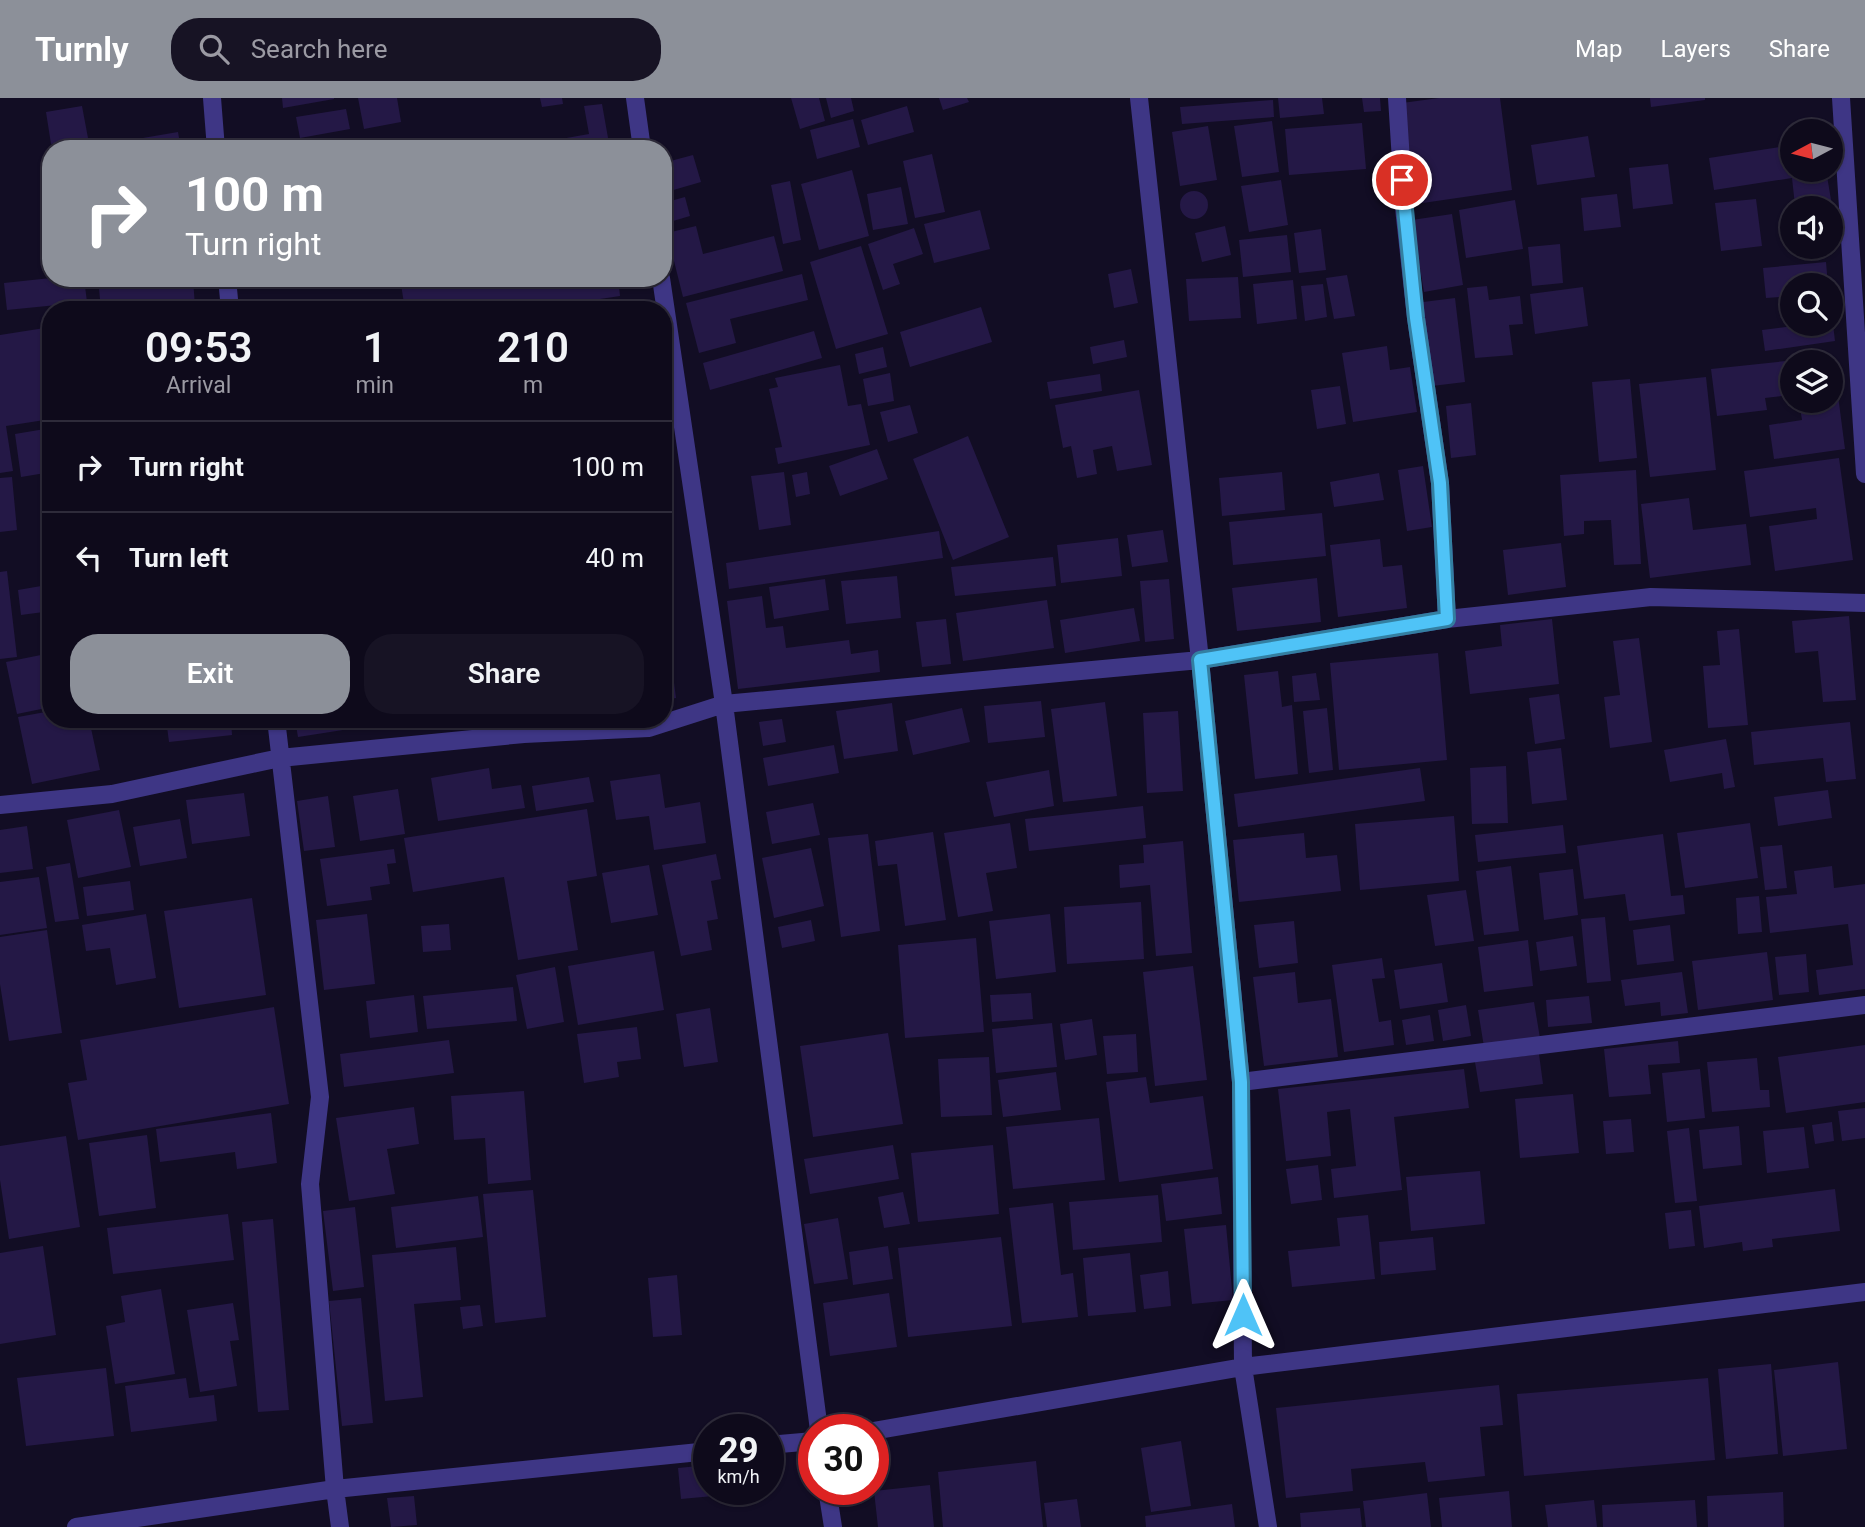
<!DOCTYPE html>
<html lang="en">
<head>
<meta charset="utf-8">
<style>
	:root { --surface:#0e0a1b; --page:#171324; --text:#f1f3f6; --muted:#9b9aa3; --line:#2e2b3a; --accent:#8c9099 }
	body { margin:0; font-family:Roboto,sans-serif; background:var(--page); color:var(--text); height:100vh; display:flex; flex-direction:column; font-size:26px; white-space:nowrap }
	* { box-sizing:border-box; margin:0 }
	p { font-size:23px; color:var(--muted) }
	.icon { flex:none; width:38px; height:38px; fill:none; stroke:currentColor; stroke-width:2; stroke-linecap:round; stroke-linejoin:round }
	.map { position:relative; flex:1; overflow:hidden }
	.side { position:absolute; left:42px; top:203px; width:630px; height:427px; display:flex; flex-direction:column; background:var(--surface); border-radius:28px; box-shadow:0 2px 5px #0004,0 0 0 2px var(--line) }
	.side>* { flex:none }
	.top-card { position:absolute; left:42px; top:42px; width:630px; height:147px; border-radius:28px; box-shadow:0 2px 5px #0004,0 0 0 2px var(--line); background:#8c9099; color:#fff; overflow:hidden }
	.needle { width:46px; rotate:263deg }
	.fabs { position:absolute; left:1780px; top:21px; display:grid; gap:14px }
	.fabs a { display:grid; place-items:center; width:63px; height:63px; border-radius:50%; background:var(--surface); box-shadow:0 2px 5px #0004,0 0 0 2px var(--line); font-size:35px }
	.speed { position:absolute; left:693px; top:1316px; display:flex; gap:14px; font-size:35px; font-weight:700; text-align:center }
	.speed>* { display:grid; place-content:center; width:91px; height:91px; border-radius:50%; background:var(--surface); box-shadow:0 2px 5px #0004,0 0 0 2px var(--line); line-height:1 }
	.speed small { font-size:18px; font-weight:400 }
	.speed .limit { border:10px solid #d22; background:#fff; color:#111 }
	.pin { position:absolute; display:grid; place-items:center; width:60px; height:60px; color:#fff; margin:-30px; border:4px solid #fff; border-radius:50%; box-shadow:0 2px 7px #0007 }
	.me { position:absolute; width:77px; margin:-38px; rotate:0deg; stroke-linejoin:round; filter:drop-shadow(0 0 5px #0008) }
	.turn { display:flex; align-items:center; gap:24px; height:147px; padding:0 28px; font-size:32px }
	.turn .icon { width:91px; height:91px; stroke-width:2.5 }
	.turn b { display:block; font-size:49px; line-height:60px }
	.eta { display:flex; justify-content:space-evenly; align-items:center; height:119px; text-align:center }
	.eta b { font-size:42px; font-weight:600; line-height:49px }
	.cta { display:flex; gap:14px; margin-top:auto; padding:14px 28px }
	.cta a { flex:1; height:80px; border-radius:28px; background:var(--accent); color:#fff; font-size:28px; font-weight:600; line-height:80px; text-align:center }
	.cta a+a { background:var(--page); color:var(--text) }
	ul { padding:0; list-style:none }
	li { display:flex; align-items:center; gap:21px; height:91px; padding:0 28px; border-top:2px solid var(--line) }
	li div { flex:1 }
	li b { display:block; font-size:26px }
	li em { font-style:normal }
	header { display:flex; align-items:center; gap:42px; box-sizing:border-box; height:98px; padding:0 35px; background:var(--accent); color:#fff }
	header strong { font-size:33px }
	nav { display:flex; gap:38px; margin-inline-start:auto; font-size:24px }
	.search { width:490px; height:63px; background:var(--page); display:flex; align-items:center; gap:18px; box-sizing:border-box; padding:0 24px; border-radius:28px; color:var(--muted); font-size:26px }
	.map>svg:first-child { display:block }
	.building { fill:#241846 }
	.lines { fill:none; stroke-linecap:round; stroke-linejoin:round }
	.minor { stroke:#3e3685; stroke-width:18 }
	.route-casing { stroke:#337fa1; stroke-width:18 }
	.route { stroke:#4fc3f7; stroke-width:12 }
</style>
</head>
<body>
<header>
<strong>Turnly</strong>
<div class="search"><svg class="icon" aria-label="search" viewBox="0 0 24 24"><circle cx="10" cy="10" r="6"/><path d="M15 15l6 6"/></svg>Search here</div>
<nav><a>Map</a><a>Layers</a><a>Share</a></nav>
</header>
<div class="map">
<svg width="1865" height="1429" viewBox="0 0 1865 1429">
	<rect width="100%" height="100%" fill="#120d24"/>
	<path class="building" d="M282 0H334V1L283 10Z
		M358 0H397L401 24 364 31Z
		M540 0H562L563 6 542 9Z
		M791 0H819L825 23 800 31Z
		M826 0H851L854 13 831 20Z
		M939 0H967L969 4 943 12Z
		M1278 0H1322L1324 16 1280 20Z
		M1362 0H1380L1381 13 1364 14Z
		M1439 0H1500L1512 92 1416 106 1402 5Z
		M1650 0H1705V2L1651 9Z
		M1273 2 1274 19 1182 26 1180 9Z
		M602 6 610 51H557L555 42 589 36 584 8Z
		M82 8 88 40 51 46 46 14Z
		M907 8 914 34 868 47 861 22Z
		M346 11 350 31 300 40 296 19Z
		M853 21 860 49 817 61 810 32Z
		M1272 23 1279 74 1242 79 1234 28Z
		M1362 25 1366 71 1289 77 1285 31Z
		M1208 28 1217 82 1180 88 1172 34Z
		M178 34 181 51H90V49Z
		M1588 38 1595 79 1537 87 1531 47Z
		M387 41 389 51H343V49Z
		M1792 47V72H1826L1831 102 1795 107 1792 80 1714 92 1709 60Z
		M932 56 945 114 915 120 903 63Z
		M693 57 701 84 663 95V65Z
		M1668 66 1673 106 1633 111 1629 70Z
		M852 72 869 138 819 152 801 86Z
		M1281 82 1288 127 1249 134 1241 88Z
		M790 83 801 142 783 146 771 87Z
		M901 89 908 126 873 132 867 96Z
		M1180 107a14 14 0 1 1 28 0a14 14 0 1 1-28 0Z
		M1617 96 1621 129 1584 133 1581 100Z
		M685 99 690 118 673 123 667 104Z
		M1756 101 1762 148 1721 153 1715 105Z
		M1515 102 1523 151 1466 160 1459 112Z
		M980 112 990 151 934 165 924 126Z
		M1452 116 1463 187 1424 194 1412 122Z
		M696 128 703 156 774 138 783 173 683 199 667 135Z
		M1225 128 1231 157 1202 164 1195 135Z
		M914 130 923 156 893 166 900 186 883 192 868 146Z
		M1321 131 1326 172 1299 175 1294 135Z
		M1287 137 1291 174 1243 179 1239 142Z
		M1560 146 1563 185 1532 188 1528 149Z
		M861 148 888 236 836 251 810 164Z
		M1826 164 1828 187H1792V198L1766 200 1763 170Z
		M1131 171 1138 205 1114 210 1108 176Z
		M802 176 808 202 730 221 736 245 699 255 686 205Z
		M1347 177 1355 218 1334 221 1326 180Z
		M1238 179 1241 220 1189 223 1186 181Z
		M51 180H84L87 204 7 212 4 185Z
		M98 180H193L195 209 169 212H101Z
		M400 180H446L447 189 507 180H618L620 198 527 212H405Z
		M1293 182 1297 221 1257 226 1253 186Z
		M1323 186 1327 219 1305 223 1301 188Z
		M1487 188 1489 202 1520 198 1523 226 1509 227 1513 257 1475 260 1467 190Z
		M1583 189 1588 228 1535 236 1530 196Z
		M1455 200 1465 284 1432 288 1423 204Z
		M981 209 992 244 910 269 900 234Z
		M1832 218 1835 243 1765 253 1762 232 1809 226H1830V219Z
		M51 229V321L6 328 13 373 0 375V237Z
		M814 233 822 260 710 292 703 265Z
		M1124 242 1127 259 1093 266 1090 249Z
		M1387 248 1390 272 1410 269 1417 314 1353 324 1342 255Z
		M883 249 887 269 859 276 855 256Z
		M1833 259 1845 351 1774 361 1769 327 1802 322 1799 303H1830V264H1805L1804 263Z
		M1786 263 1789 297 1765 300 1767 312 1717 318 1711 271Z
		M840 267 848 308 861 306 870 347 778 366 775 350 782 349 769 291 778 289 775 280Z
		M890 275 894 303 868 308 863 281Z
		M1100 276 1102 293 1050 301 1047 284Z
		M1706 279 1716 372 1650 379 1639 286Z
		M1630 281 1637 360 1599 364 1592 284Z
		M1340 288 1346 326 1317 331 1311 292Z
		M1139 292 1152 367 1117 373 1112 348 1093 352 1097 376 1077 380 1071 348 1063 350 1055 307Z
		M1471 305 1476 357 1451 360 1446 308Z
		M910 307 918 335 888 344 880 314Z
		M51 330V374L21 379 15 336Z
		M968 338 1009 439 953 462 913 361Z
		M877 351 888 381 840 398 829 368Z
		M1839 360 1853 462 1775 473 1769 428 1817 421 1816 410 1750 419 1744 373Z
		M1423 368 1432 429 1407 433 1398 372Z
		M1636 372 1641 466 1614 467 1611 422 1584 423V436L1564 438 1560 377Z
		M784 374 791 427 759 432 751 378Z
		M807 374 810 396 796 399 792 377Z
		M1282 374 1285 412 1222 418 1219 380Z
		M1379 375 1384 402 1334 409 1330 384Z
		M12 379 17 432 0 434V380Z
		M1689 400 1693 432 1746 426 1751 467 1650 480 1641 406Z
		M1322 415 1326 458 1233 467 1229 424Z
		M1163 432 1168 464 1132 469 1127 437Z
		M939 433 943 460 729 491 726 465Z
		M1118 440 1122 478 1061 485 1057 447Z
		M1380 441 1383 469 1402 467 1407 510 1338 519 1330 447Z
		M1561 445 1566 489 1508 497 1503 452Z
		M1053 459 1056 488 955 498 951 469Z
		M7 473 17 559 0 561V474Z
		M897 478 901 520 846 526 841 483Z
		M1317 480 1321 524 1237 533 1232 490Z
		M825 481 829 512 774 521 769 489Z
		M1169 481 1174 541 1145 544 1140 483Z
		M47 487 51 513 21 517 18 492Z
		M762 498 766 530 783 528 786 550 849 542 851 556 878 552 880 574 738 591 727 503Z
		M1047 502 1054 550 963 563 956 515Z
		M1134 510 1140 543 1065 555 1060 522Z
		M1849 518 1856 602 1823 604 1818 553 1795 555 1792 523Z
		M946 521 951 566 922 569 916 524Z
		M1552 521 1559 586 1470 596 1465 553 1502 548 1500 527Z
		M1739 531 1748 627 1708 630 1703 568 1720 567 1717 533Z
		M1639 540 1652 644 1610 650 1604 599 1620 597 1613 543Z
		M669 547 676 600 663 602V548Z
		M51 555V609L17 616 6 564Z
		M1438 555 1447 662 1339 672 1330 565Z
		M1278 573 1282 609 1292 607 1298 676 1255 681 1244 577Z
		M1316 575 1320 602 1294 604 1292 578Z
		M1559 596 1565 641 1535 646 1529 600Z
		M1041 603 1045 639 988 645 984 608Z
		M1105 604 1117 698 1063 704 1051 611Z
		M892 605 898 653 844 661 836 613Z
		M962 610 970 644 913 657 905 623Z
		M1327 610 1333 672 1309 675 1303 613Z
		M51 613V621H89L100 672 32 686 18 619Z
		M1178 613 1183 693 1147 695 1143 615Z
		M166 621H231L232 637 169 644Z
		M295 621H341L343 632 298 639Z
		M423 621H467V623L424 628Z
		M782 621 786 644 763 648 759 624Z
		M1850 624 1856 681 1826 684 1823 660 1754 667 1751 634Z
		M1726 641 1735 689 1724 691 1722 675 1670 684 1664 652Z
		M834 647 839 675 768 688 763 660Z
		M1561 650 1567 702 1532 706 1527 654Z
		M1506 668 1508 725 1472 726 1470 670Z
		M489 670 492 691 521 687 525 710 438 723 431 680Z
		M1420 670 1425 703 1238 729 1234 696Z
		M1049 672 1054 708 994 719 986 684Z
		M660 676 665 710 700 704 706 745 654 752 649 718 616 722 610 683Z
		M589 679 594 704 536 713 532 688Z
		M398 691 405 736 360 743 353 698Z
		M1828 692 1832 720 1778 728 1774 699Z
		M244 695 250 738 192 746 186 702Z
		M328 698 335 749 304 753 297 703Z
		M813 705 820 737 772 746 766 714Z
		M1143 708 1146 740 1029 753 1025 721Z
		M587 711 597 778 567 783 578 852 518 862 504 779 413 794 404 740Z
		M119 712 131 769 78 780 67 722Z
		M1454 718 1459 783 1360 792 1355 726Z
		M180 721 187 760 140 768 133 729Z
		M1010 725 1017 770 986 775 993 813 958 819 944 735Z
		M1750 725 1758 780 1685 790 1677 735Z
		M1563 727 1566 755 1478 764 1475 737Z
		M27 728 33 771 0 775V732Z
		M933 734 946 822 905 828 897 766 878 768 875 743Z
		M1304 735 1306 760 1337 757 1341 793 1239 804 1233 742Z
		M868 736 880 833 841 839 828 740Z
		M1663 736 1671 798 1683 797 1685 816 1629 823 1625 796 1584 801 1577 748Z
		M1183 743 1192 855 1156 858 1150 787 1120 790 1119 767 1144 765 1143 747Z
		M1782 747 1787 790 1765 792 1760 749Z
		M811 750 824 808 774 820 762 760Z
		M394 751 396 765 387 766 390 786 370 789 372 802 327 808 320 761Z
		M716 756 721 781 711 783 718 821 707 823 712 852 681 858 662 767Z
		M70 765 79 821 55 824 46 769Z
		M649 767 658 817 611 825 602 775Z
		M1511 768 1519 833 1484 837 1476 773Z
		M1832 768 1834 790 1865 786V891L1819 897 1816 872 1853 867 1848 826 1770 835 1766 799 1797 796 1794 773Z
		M1573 771 1578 817 1544 822 1539 775Z
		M39 779 47 830 0 837V784Z
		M130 783 134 812 87 818 83 789Z
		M1466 792 1474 843 1435 848 1427 797Z
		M1759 798 1762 834 1738 836 1736 800Z
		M252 800 266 897 179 910 164 813Z
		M1141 804 1144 861 1067 866 1064 809Z
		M146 816 156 880 116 887 110 850 86 853 82 827Z
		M367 816 375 886 324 892 316 822Z
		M1050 816 1056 874 996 881 989 823Z
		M1605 819 1611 883 1587 885 1581 821Z
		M811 822 815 843 782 850 778 829Z
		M1294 823 1298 865 1259 870 1254 827Z
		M449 826 451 852 423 854 421 828Z
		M1670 827 1674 863 1637 867 1633 832Z
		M47 832 62 935 9 943 0 886V839Z
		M1573 838 1577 868 1540 873 1536 844Z
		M976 840 984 934 905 940 898 847Z
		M1528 842 1533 888 1484 894 1478 849Z
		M654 853 664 912 578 927 568 868Z
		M1767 854 1773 902 1698 912 1692 863Z
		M1806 856 1809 894 1779 897 1775 859Z
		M1382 860 1385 880 1372 881 1379 924 1391 922 1394 947 1344 954 1332 867Z
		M1442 865 1448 904 1400 911 1394 872Z
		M1193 868 1207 982 1155 988 1143 874Z
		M555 869 564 924 527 931 516 877Z
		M1295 874 1298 905 1331 901 1338 959 1264 968 1253 879Z
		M1682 874 1688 915 1661 918 1660 904 1625 908 1621 882Z
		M513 889 517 923 427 931 423 898Z
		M1031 895 1033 921 992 924 990 897Z
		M414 897 418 934 370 940 366 903Z
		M1589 898 1592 925 1548 929 1546 902Z
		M1534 904 1540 940 1484 949 1478 912Z
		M1466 907 1471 938 1443 943 1438 912Z
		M274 909 289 1006 78 1042 68 985 87 982 80 942Z
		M710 910 718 964 684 969 676 916Z
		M1430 917 1434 943 1406 947 1402 922Z
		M1092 921 1097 957 1065 962 1060 926Z
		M1052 925 1057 969 996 975 992 931Z
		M637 929 641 961 617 964 619 979 584 985 577 936Z
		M888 935 903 1026 813 1039 800 948Z
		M1136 936 1138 974 1107 976 1103 938Z
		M449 942 454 975 344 989 340 956Z
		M1678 943 1680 965 1648 967 1651 996 1609 999 1604 951Z
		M1865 947V1004L1786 1015 1778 959Z
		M1539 956 1543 986 1480 994 1475 964Z
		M989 959 992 1017 941 1019 938 961Z
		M1757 960 1760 992H1769L1770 1009 1712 1014 1707 964Z
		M1464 971 1469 1010 1394 1019 1402 1092 1334 1100 1331 1071 1356 1068 1350 1011 1327 1014 1331 1058 1286 1063 1278 991Z
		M1700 971 1705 1020 1667 1024 1662 975Z
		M1056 974 1061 1012 1003 1019 998 982Z
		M1146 979 1150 1005 1203 998 1213 1071 1119 1084 1106 984Z
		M524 993 531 1082 488 1086 485 1040 454 1042 451 998Z
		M1573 996 1579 1055 1520 1060 1515 1001Z
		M414 1009 419 1046 387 1051 395 1096 349 1103 336 1020Z
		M1865 1010V1040L1842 1043 1838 1013Z
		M271 1015 277 1065 237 1071 235 1054 160 1064 156 1031Z
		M1099 1020 1105 1082 1013 1091 1006 1029Z
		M1631 1021 1634 1054 1606 1056 1603 1023Z
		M1832 1024 1834 1043 1815 1046 1812 1027Z
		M1739 1028 1742 1067 1703 1071 1699 1032Z
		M1804 1029 1809 1070 1767 1075 1763 1033Z
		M1689 1030 1697 1103 1675 1105 1667 1033Z
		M147 1037 156 1110 99 1118 89 1045Z
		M66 1038 80 1129 9 1141 0 1082V1048Z
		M893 1047 899 1081 810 1096 804 1061Z
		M993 1047 999 1116 918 1124 911 1055Z
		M1318 1067 1322 1102 1291 1106 1286 1071Z
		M1480 1073 1485 1126 1411 1133 1406 1079Z
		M1218 1079 1222 1116 1166 1123 1161 1086Z
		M1835 1091 1840 1133 1772 1141 1773 1149 1743 1153 1742 1144 1704 1150 1699 1108Z
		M533 1092 546 1219 495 1225 483 1096Z
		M903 1094 910 1126 884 1130 878 1099Z
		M1158 1097 1162 1144 1073 1152 1069 1104Z
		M478 1098 483 1139 396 1150 391 1109Z
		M1053 1105 1061 1177 1073 1175 1078 1219 1022 1225 1009 1110Z
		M355 1109 364 1189 333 1193 323 1113Z
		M1691 1112 1695 1148 1669 1151 1665 1115Z
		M228 1116 234 1162 113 1176 107 1130Z
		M1368 1117 1375 1181 1292 1189 1288 1153 1340 1148 1337 1120Z
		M838 1120 848 1181 814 1186 804 1126Z
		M273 1121 289 1312 258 1314 242 1124Z
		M1226 1127 1233 1202 1192 1206 1184 1131Z
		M1001 1139 1012 1228 908 1239 898 1150Z
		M1433 1139 1436 1172 1381 1177 1379 1144Z
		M43 1148 56 1237 0 1246V1155Z
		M888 1148 893 1181 853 1187 849 1154Z
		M456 1149 461 1202 414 1206 423 1299 385 1303 372 1157Z
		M1130 1155 1136 1214 1088 1218 1083 1160Z
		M1168 1173 1171 1208 1144 1211 1140 1177Z
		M677 1177 682 1237 653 1239 648 1180Z
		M161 1191 175 1276 115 1286 106 1228 125 1224 121 1198Z
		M889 1195 897 1249 830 1258 823 1205Z
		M361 1200 373 1325 342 1328 329 1203Z
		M233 1205 239 1242 230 1243 237 1288 200 1294 187 1212Z
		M480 1207 483 1228 463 1231 460 1209Z
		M1838 1264 1847 1351 1783 1358 1774 1272Z
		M1771 1266 1778 1356 1726 1361 1718 1271Z
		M106 1270 114 1338 26 1348 17 1280Z
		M186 1280 189 1300 214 1297 217 1323 131 1334 125 1288Z
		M1708 1280 1715 1362 1524 1378 1517 1296Z
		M1499 1287 1503 1327 1480 1329 1485 1378 1428 1384 1425 1364 1351 1371 1353 1393 1286 1400 1276 1310Z
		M1181 1343 1191 1408 1151 1414 1141 1350Z
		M1036 1363 1043 1429H943L938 1374Z
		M709 1367V1391H734L735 1396 681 1401 678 1370Z
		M930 1387 934 1429H878L874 1393Z
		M1509 1393 1512 1429H1442L1439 1400Z
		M1783 1394 1784 1429H1708L1707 1398Z
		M1427 1395 1431 1429H1366L1363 1403Z
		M414 1398 417 1427 391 1429 387 1400Z
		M1077 1401 1081 1429H1047L1044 1405Z
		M1594 1402 1597 1429H1548L1545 1407Z
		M1695 1402 1697 1429H1603L1602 1407Z
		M1232 1406 1235 1429H1146L1145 1418Z
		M1360 1410 1362 1429H1301L1300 1415Z"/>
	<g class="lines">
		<path class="minor" d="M212 0 216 51
			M635 0 642 51
			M1139 0 1200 562 1241 984 1243 1269 1268 1429
			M1397 0 1404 110 1416 220 1440 385 1447 521
			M1841 0 1865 376
			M227 180 230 212
			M661 180 724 606 819 1332
			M276 621 320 999 310 1086 335 1391 340 1429
			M0 707 112 696 280 660 524 636 649 630 724 606 1200 562 1447 521 1651 499 1865 505
			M1241 984 1865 907
			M873 1333 1243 1269 1865 1194
			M768 1347 814 1343
			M827 1391 833 1429
			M76 1429 335 1391 709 1353"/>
	</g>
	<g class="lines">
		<g class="route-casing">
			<path id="route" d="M1243 1217 1241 984 1200 562 1447 521 1440 385 1416 220 1402 82"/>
		</g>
		<use href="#route" class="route"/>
	</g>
</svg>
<div class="fabs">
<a><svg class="needle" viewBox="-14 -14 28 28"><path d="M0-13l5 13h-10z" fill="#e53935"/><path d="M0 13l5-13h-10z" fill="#9b9aa3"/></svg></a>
<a><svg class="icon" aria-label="sound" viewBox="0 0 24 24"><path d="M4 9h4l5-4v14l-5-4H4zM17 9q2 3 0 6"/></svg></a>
<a><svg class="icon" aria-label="search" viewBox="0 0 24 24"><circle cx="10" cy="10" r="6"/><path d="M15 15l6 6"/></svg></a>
<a><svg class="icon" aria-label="layers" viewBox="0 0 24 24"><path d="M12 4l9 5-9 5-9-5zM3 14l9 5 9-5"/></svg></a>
</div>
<div class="speed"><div>29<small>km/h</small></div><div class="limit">30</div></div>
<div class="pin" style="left:1402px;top:82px;background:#d93025"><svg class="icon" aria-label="arrive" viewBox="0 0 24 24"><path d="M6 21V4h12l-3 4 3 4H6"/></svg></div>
<svg class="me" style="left:1243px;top:1217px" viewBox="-20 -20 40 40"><path d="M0-17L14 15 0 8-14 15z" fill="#4fc3f7" stroke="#fff" stroke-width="4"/></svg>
<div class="top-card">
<div class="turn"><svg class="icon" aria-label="right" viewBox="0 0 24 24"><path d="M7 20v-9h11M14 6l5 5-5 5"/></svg><div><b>100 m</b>Turn right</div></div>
</div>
<section class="side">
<div class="eta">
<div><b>09:53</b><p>Arrival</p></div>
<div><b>1</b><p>min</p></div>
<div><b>210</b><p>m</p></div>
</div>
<ul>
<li><svg class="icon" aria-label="right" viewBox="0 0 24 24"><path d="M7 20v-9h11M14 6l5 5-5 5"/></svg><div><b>Turn right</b></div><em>100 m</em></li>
<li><svg class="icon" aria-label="left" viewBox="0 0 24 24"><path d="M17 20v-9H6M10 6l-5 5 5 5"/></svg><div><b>Turn left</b></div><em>40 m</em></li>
</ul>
<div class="cta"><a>Exit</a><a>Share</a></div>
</section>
</div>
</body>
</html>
